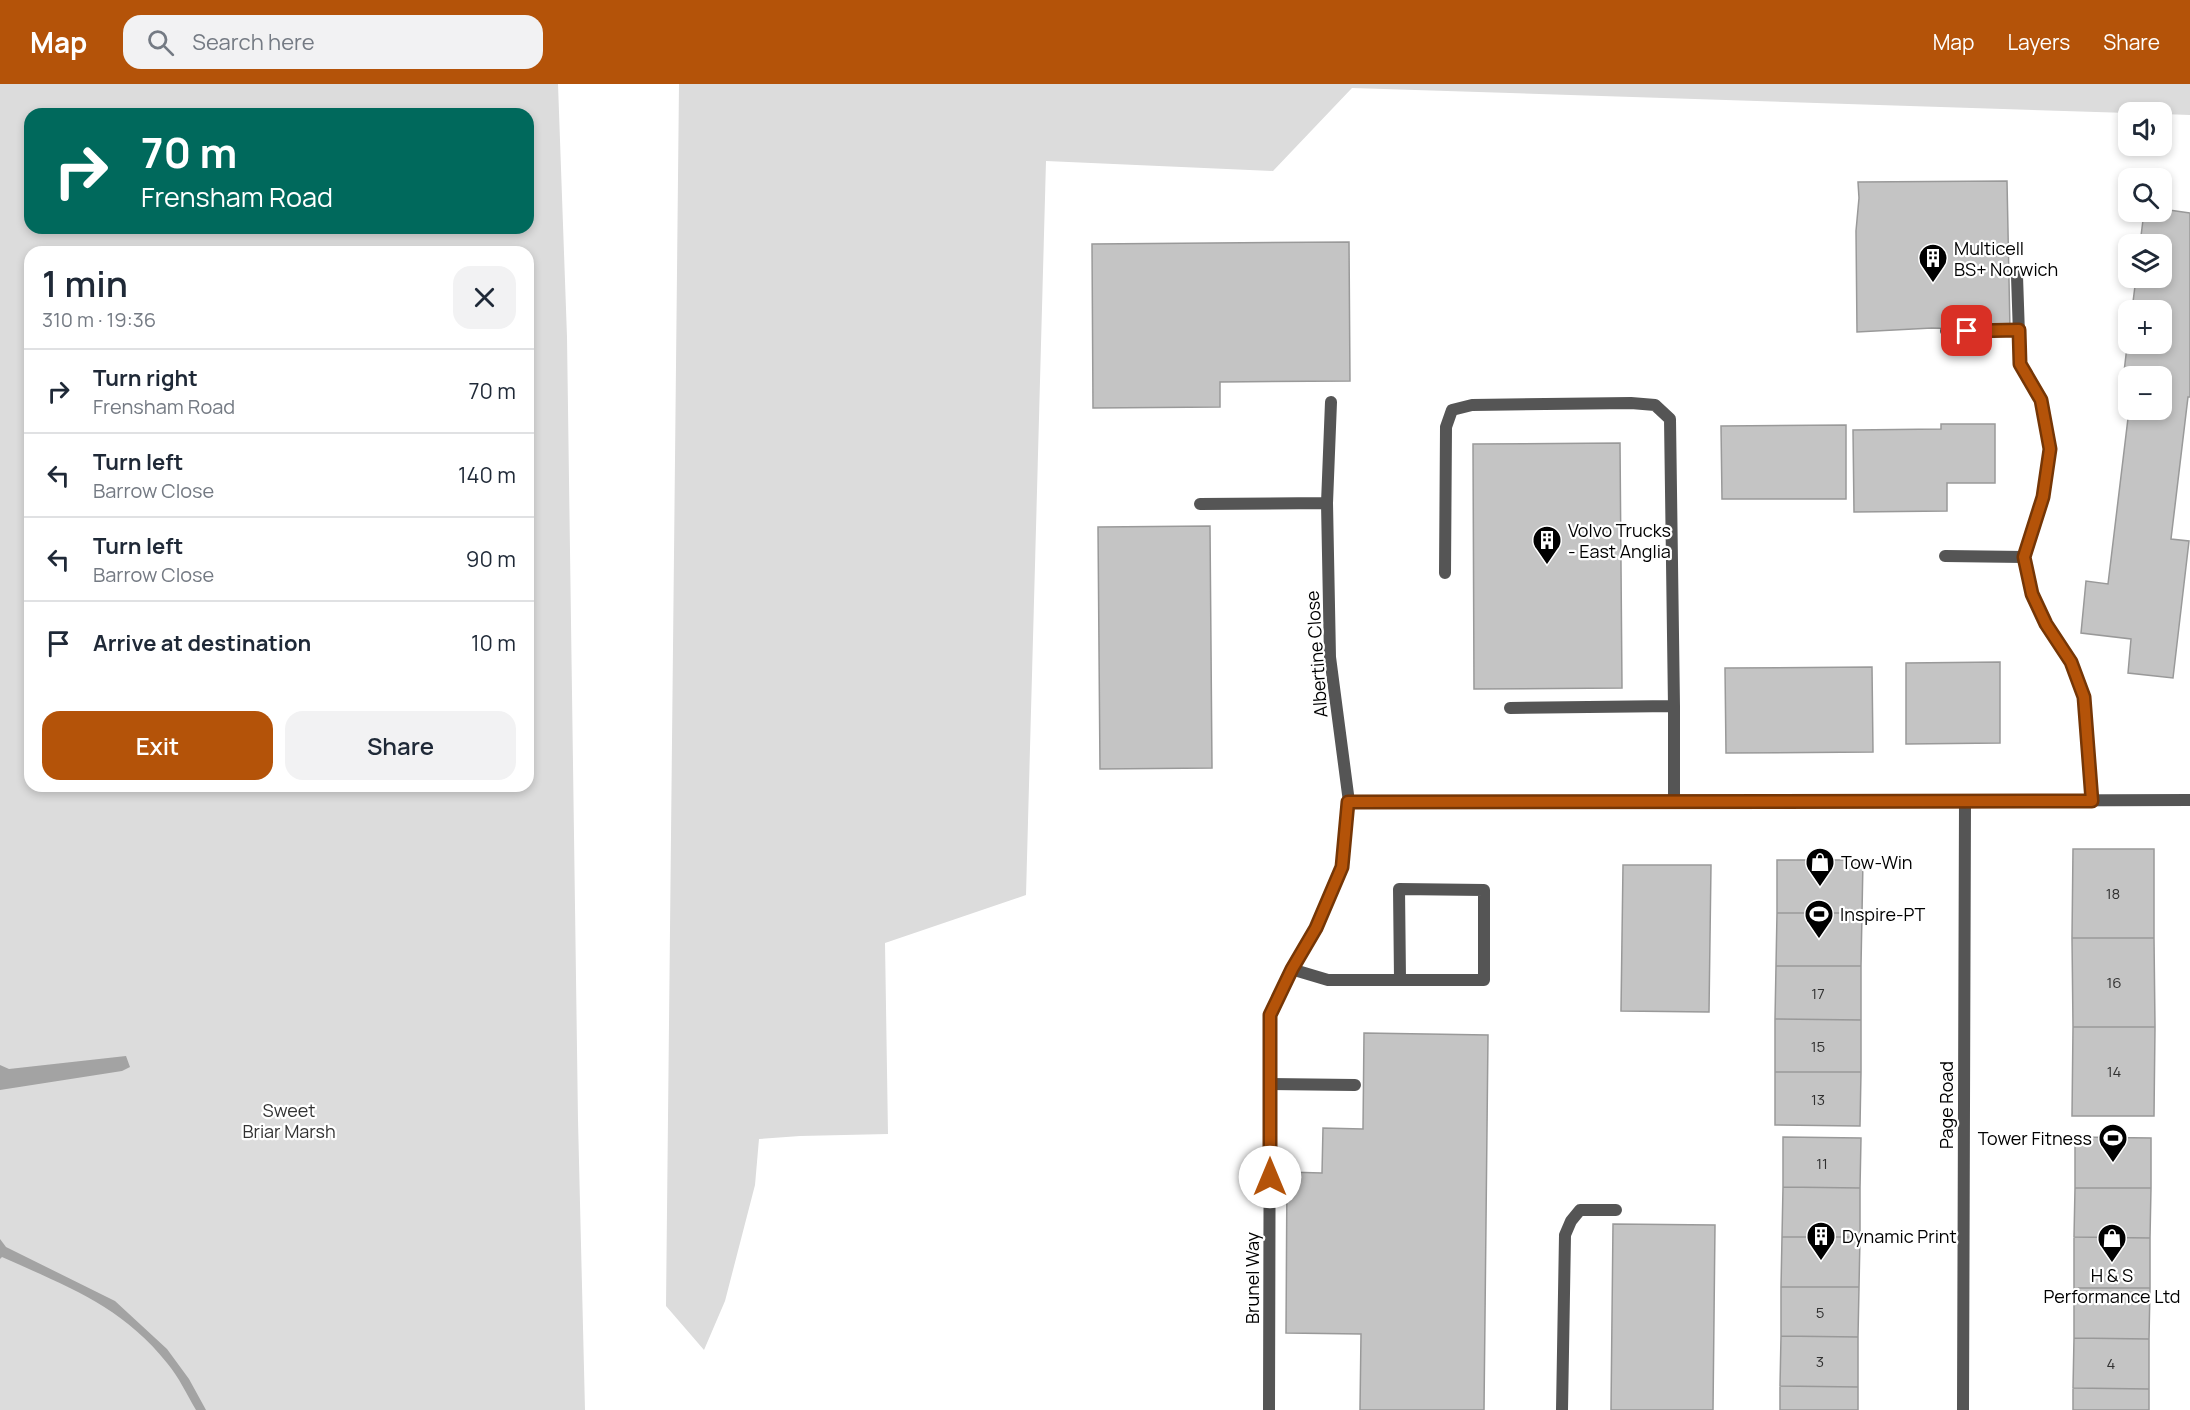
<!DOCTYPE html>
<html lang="en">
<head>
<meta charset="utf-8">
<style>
	:root { --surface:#fff; --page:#f2f2f3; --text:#1f2937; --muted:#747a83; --line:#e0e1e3; --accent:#b45309 }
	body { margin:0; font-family:Manrope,sans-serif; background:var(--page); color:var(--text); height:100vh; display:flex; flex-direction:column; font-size:22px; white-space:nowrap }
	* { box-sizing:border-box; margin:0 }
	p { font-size:20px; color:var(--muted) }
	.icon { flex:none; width:33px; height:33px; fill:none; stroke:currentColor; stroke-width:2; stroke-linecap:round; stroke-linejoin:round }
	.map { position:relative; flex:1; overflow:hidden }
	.side { position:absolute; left:24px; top:162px; width:510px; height:546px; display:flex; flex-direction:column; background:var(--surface); border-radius:18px; box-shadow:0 3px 9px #0003 }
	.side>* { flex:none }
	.top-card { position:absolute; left:24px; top:24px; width:510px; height:126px; border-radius:18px; box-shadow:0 3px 9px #0003; background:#00695c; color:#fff; overflow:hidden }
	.buttons { position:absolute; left:2118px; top:18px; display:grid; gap:12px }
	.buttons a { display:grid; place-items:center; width:54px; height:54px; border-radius:12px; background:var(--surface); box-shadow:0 3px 9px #0003; font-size:30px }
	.pin { position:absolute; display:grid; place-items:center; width:51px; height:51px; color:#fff; margin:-26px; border-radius:12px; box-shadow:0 3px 9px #0006 }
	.me { position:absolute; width:66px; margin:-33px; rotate:0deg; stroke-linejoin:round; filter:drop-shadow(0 0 4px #0008) }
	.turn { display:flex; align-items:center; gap:21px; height:126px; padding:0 18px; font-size:27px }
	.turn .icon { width:78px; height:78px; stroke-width:2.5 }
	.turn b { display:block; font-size:42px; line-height:51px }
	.round { display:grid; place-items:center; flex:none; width:63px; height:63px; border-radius:18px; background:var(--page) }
	.overview { display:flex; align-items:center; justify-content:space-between; height:102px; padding:0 18px }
	h1 { font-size:36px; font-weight:600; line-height:45px }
	.button { display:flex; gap:12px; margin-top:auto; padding:12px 18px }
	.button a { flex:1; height:69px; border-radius:18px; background:var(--accent); color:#fff; font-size:24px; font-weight:600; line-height:69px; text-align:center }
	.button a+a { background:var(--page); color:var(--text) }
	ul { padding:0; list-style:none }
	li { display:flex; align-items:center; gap:18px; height:84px; padding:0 18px; border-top:2px solid var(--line) }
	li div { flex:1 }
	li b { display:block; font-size:22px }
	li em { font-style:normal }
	header { display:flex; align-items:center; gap:36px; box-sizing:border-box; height:84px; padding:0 30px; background:var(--accent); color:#fff }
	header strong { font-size:28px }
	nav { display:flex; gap:33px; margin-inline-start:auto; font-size:21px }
	.search { width:420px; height:54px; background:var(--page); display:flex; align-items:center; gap:15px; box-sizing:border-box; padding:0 21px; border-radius:18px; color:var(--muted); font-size:22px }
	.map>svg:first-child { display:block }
	.green { fill:#dcdcdc; fill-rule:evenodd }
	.water { fill:#a3a3a3 }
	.building { fill:#c4c4c4; stroke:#999; stroke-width:1.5 }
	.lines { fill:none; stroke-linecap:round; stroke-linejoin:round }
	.lane { stroke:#555; stroke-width:12 }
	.street { stroke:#555; stroke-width:12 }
	.route-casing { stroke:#753606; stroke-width:15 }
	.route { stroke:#b45309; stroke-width:10 }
	.labels { text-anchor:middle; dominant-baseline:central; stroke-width:4.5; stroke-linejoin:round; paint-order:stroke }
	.number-label { font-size:15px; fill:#313131 }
	.poi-label { font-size:18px; fill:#000; stroke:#fff; text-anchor:start }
	.street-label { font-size:18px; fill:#000; stroke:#fff }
	.park-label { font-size:18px; fill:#333; stroke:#fff }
</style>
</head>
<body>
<header>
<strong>Map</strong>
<div class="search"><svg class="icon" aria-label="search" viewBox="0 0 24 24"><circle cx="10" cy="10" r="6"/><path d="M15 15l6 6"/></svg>Search here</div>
<nav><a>Map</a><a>Layers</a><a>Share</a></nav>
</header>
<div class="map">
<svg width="2190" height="1326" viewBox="0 0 2190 1326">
	<rect width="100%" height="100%" fill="#fff"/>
	<path class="green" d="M0 0H558L567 253 578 1036 585 1326H0ZM30 30H528V144H30ZM30 168H528V702H30Z
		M679 0H2190V31L2162 30V28L2128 29 1352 4 1273 87 1046 77 1026 811 885 859 888 1050 800 1052 759 1055 755 1101 725 1217 704 1266 666 1222Z"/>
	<path class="water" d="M126 972 130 983 122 987 0 1006V981L9 985Z
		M0 1155 6 1163 115 1217 167 1265 189 1295 206 1326H196C187 1311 179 1293 167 1279 122 1222 66 1202 2 1173L0 1175Z"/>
	<path class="building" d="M2007 97 2010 246 1932 244 1857 248 1856 147 1859 114 1858 98Z
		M2162 125 2190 129V313H2188L2171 455 2189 457 2173 594 2128 589 2131 555 2081 549 2086 497 2108 500 2129 326H2162V292H2128V306L2122 305 2128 254V260H2162V226H2132L2136 194H2162V160H2140L2144 128H2162Z
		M1349 158 1350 297 1220 298V323L1093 324 1092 160Z
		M1941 340H1995V399H1947V427L1854 428 1853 346 1941 345Z
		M1846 341V415H1722L1721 342Z
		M1620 359 1622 604 1474 605 1473 360Z
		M1210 442 1212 684 1100 685 1098 443Z
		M2000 578V659L1906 660V579Z
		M1872 583 1873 668 1726 669 1725 584Z
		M2073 765H2154V854H2072Z
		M1777 776H1863L1862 829H1777Z
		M1623 781H1711L1709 928 1621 927Z
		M1777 829H1862L1861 882H1776Z
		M2072 854H2154L2155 943H2073Z
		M1776 882H1861V936L1775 935Z
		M1775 935 1861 936V988H1775Z
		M2073 943H2155L2154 1032H2072Z
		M1364 949 1488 951 1484 1326H1360L1361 1250 1286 1249 1287 1088 1322 1089 1323 1044 1363 1045Z
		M1775 988H1861L1860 1042 1775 1041Z
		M1783 1053 1861 1054 1860 1104 1783 1103Z
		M2075 1053 2151 1054V1104H2075Z
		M1783 1103 1860 1104V1153H1782Z
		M2075 1104H2151L2150 1154 2074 1153Z
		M1613 1140 1715 1141 1713 1326H1611Z
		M1782 1153H1860L1859 1203H1781Z
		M2074 1153 2150 1154V1204H2074Z
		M1781 1203H1859L1858 1253 1781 1252Z
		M2074 1204H2150L2149 1255 2074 1254Z
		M1781 1252 1858 1253V1303L1780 1302Z
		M2074 1254 2149 1255V1305L2073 1304Z
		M1780 1302 1858 1303V1326H1780Z
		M2073 1304 2149 1305V1326H2073Z"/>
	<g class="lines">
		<path class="lane" d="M1445 489 1446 343 1452 326 1472 321 1631 319 1655 321 1670 335 1674 622
			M1510 624 1674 622V717
			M1291 885 1328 896H1484V806L1399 805 1400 895
			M1270 1000 1355 1001
			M1562 1326 1565 1151 1571 1137 1580 1126H1616"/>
		<path class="street" d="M2017 192 2020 280 2041 316 2050 365 2043 413 2024 473
			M1946 247 2019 246
			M1200 420 1327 419
			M1945 472 2024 473 2032 510 2046 540 2071 578 2084 613 2092 717
			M1349 718 2190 716
			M1269 1326 1270 931 1291 885 1316 844 1342 783 1349 718 1330 573 1327 419 1331 318
			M1963 1326 1965 717"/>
	</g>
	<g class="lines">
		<g class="route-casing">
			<path id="route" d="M1270 1093V931L1292 885 1316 844 1342 783 1348 718 2092 717 2084 613 2071 578 2046 540 2032 510 2024 473 2043 413 2050 365 2041 316 2020 280 2019 246 1967 247"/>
		</g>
		<use href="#route" class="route"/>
	</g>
	<defs>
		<g id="building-pin" transform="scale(1.5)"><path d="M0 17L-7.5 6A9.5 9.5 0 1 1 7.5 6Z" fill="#000" stroke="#fff"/><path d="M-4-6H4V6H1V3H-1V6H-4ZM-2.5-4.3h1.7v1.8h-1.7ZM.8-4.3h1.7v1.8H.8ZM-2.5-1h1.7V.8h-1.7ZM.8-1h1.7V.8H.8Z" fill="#fff"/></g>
		<g id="shop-pin" transform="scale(1.5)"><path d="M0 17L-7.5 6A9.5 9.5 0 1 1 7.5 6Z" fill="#000" stroke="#fff"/><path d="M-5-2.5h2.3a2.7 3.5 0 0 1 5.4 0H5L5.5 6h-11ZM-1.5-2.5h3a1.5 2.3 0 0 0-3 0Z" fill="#fff"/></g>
		<g id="stadium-pin" transform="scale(1.5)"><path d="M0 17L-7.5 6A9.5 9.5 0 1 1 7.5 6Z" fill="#000" stroke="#fff"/><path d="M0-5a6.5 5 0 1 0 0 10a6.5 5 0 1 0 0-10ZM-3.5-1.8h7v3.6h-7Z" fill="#fff"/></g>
	</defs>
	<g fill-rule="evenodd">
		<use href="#building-pin" x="1933" y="174"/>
		<use href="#building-pin" x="1547" y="456"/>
		<use href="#shop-pin" x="1820" y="778"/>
		<use href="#stadium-pin" x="1819" y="830"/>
		<use href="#stadium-pin" x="2113" y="1054"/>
		<use href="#building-pin" x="1821" y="1152"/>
		<use href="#shop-pin" x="2112" y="1154"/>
	</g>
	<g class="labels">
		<g class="number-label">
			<text x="2113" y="809">18</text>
			<text x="2114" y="898">16</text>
			<text x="1818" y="909">17</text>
			<text x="1818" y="962">15</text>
			<text x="2114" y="987">14</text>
			<text x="1818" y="1015">13</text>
			<text x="1822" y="1079">11</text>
			<text x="1820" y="1228">5</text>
			<text x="1820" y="1277">3</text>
			<text x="2111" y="1279">4</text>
		</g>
		<g class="poi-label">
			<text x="1954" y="164">Multicell<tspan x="1954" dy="21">BS+ Norwich</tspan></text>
			<text x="1568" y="446">Volvo Trucks<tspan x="1568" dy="21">- East Anglia</tspan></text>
			<text x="1841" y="778">Tow-Win</text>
			<text x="1840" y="830">Inspire-PT</text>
			<text x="2092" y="1054" text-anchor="end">Tower Fitness</text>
			<text x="1842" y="1152">Dynamic Print</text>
			<text x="2112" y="1191" text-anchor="middle">H &amp; S<tspan x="2112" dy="21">Performance Ltd</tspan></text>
		</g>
		<g class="street-label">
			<text transform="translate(1316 570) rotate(-94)">Albertine Close</text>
			<text transform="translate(1946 1021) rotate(-90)">Page Road</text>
			<text transform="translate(1252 1194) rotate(-90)">Brunel Way</text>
		</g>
		<g class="park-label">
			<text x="289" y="1026">Sweet<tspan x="289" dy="21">Briar Marsh</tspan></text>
		</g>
	</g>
</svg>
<div class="buttons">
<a><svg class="icon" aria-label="sound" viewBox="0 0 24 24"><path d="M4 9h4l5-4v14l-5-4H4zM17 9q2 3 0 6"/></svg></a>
<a><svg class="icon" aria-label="search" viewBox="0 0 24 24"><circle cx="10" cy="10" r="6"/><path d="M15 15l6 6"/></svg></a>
<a><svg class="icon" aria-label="layers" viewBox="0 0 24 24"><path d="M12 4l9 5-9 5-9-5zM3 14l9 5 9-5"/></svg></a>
<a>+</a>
<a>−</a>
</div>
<div class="pin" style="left:1967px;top:247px;background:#d93025"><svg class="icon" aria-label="arrive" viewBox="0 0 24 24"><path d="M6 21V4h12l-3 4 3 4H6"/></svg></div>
<svg class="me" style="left:1270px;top:1093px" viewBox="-20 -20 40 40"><circle r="19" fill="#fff"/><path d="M0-13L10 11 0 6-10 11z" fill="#b45309"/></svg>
<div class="top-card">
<div class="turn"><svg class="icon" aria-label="right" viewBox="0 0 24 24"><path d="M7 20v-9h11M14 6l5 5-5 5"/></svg><div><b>70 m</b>Frensham Road</div></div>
</div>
<section class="side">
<div class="overview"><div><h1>1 min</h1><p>310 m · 19:36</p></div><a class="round"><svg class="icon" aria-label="close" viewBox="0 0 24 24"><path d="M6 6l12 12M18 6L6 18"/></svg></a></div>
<ul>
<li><svg class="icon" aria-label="right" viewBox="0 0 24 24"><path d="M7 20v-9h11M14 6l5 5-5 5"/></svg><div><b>Turn right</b><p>Frensham Road</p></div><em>70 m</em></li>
<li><svg class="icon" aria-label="left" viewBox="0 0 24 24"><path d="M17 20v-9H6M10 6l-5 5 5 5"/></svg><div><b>Turn left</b><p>Barrow Close</p></div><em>140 m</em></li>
<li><svg class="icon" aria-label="left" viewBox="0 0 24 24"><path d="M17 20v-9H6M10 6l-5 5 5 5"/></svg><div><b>Turn left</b><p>Barrow Close</p></div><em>90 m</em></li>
<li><svg class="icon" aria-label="arrive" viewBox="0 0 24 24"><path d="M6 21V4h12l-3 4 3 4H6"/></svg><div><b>Arrive at destination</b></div><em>10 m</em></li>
</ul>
<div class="button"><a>Exit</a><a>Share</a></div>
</section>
</div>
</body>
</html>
